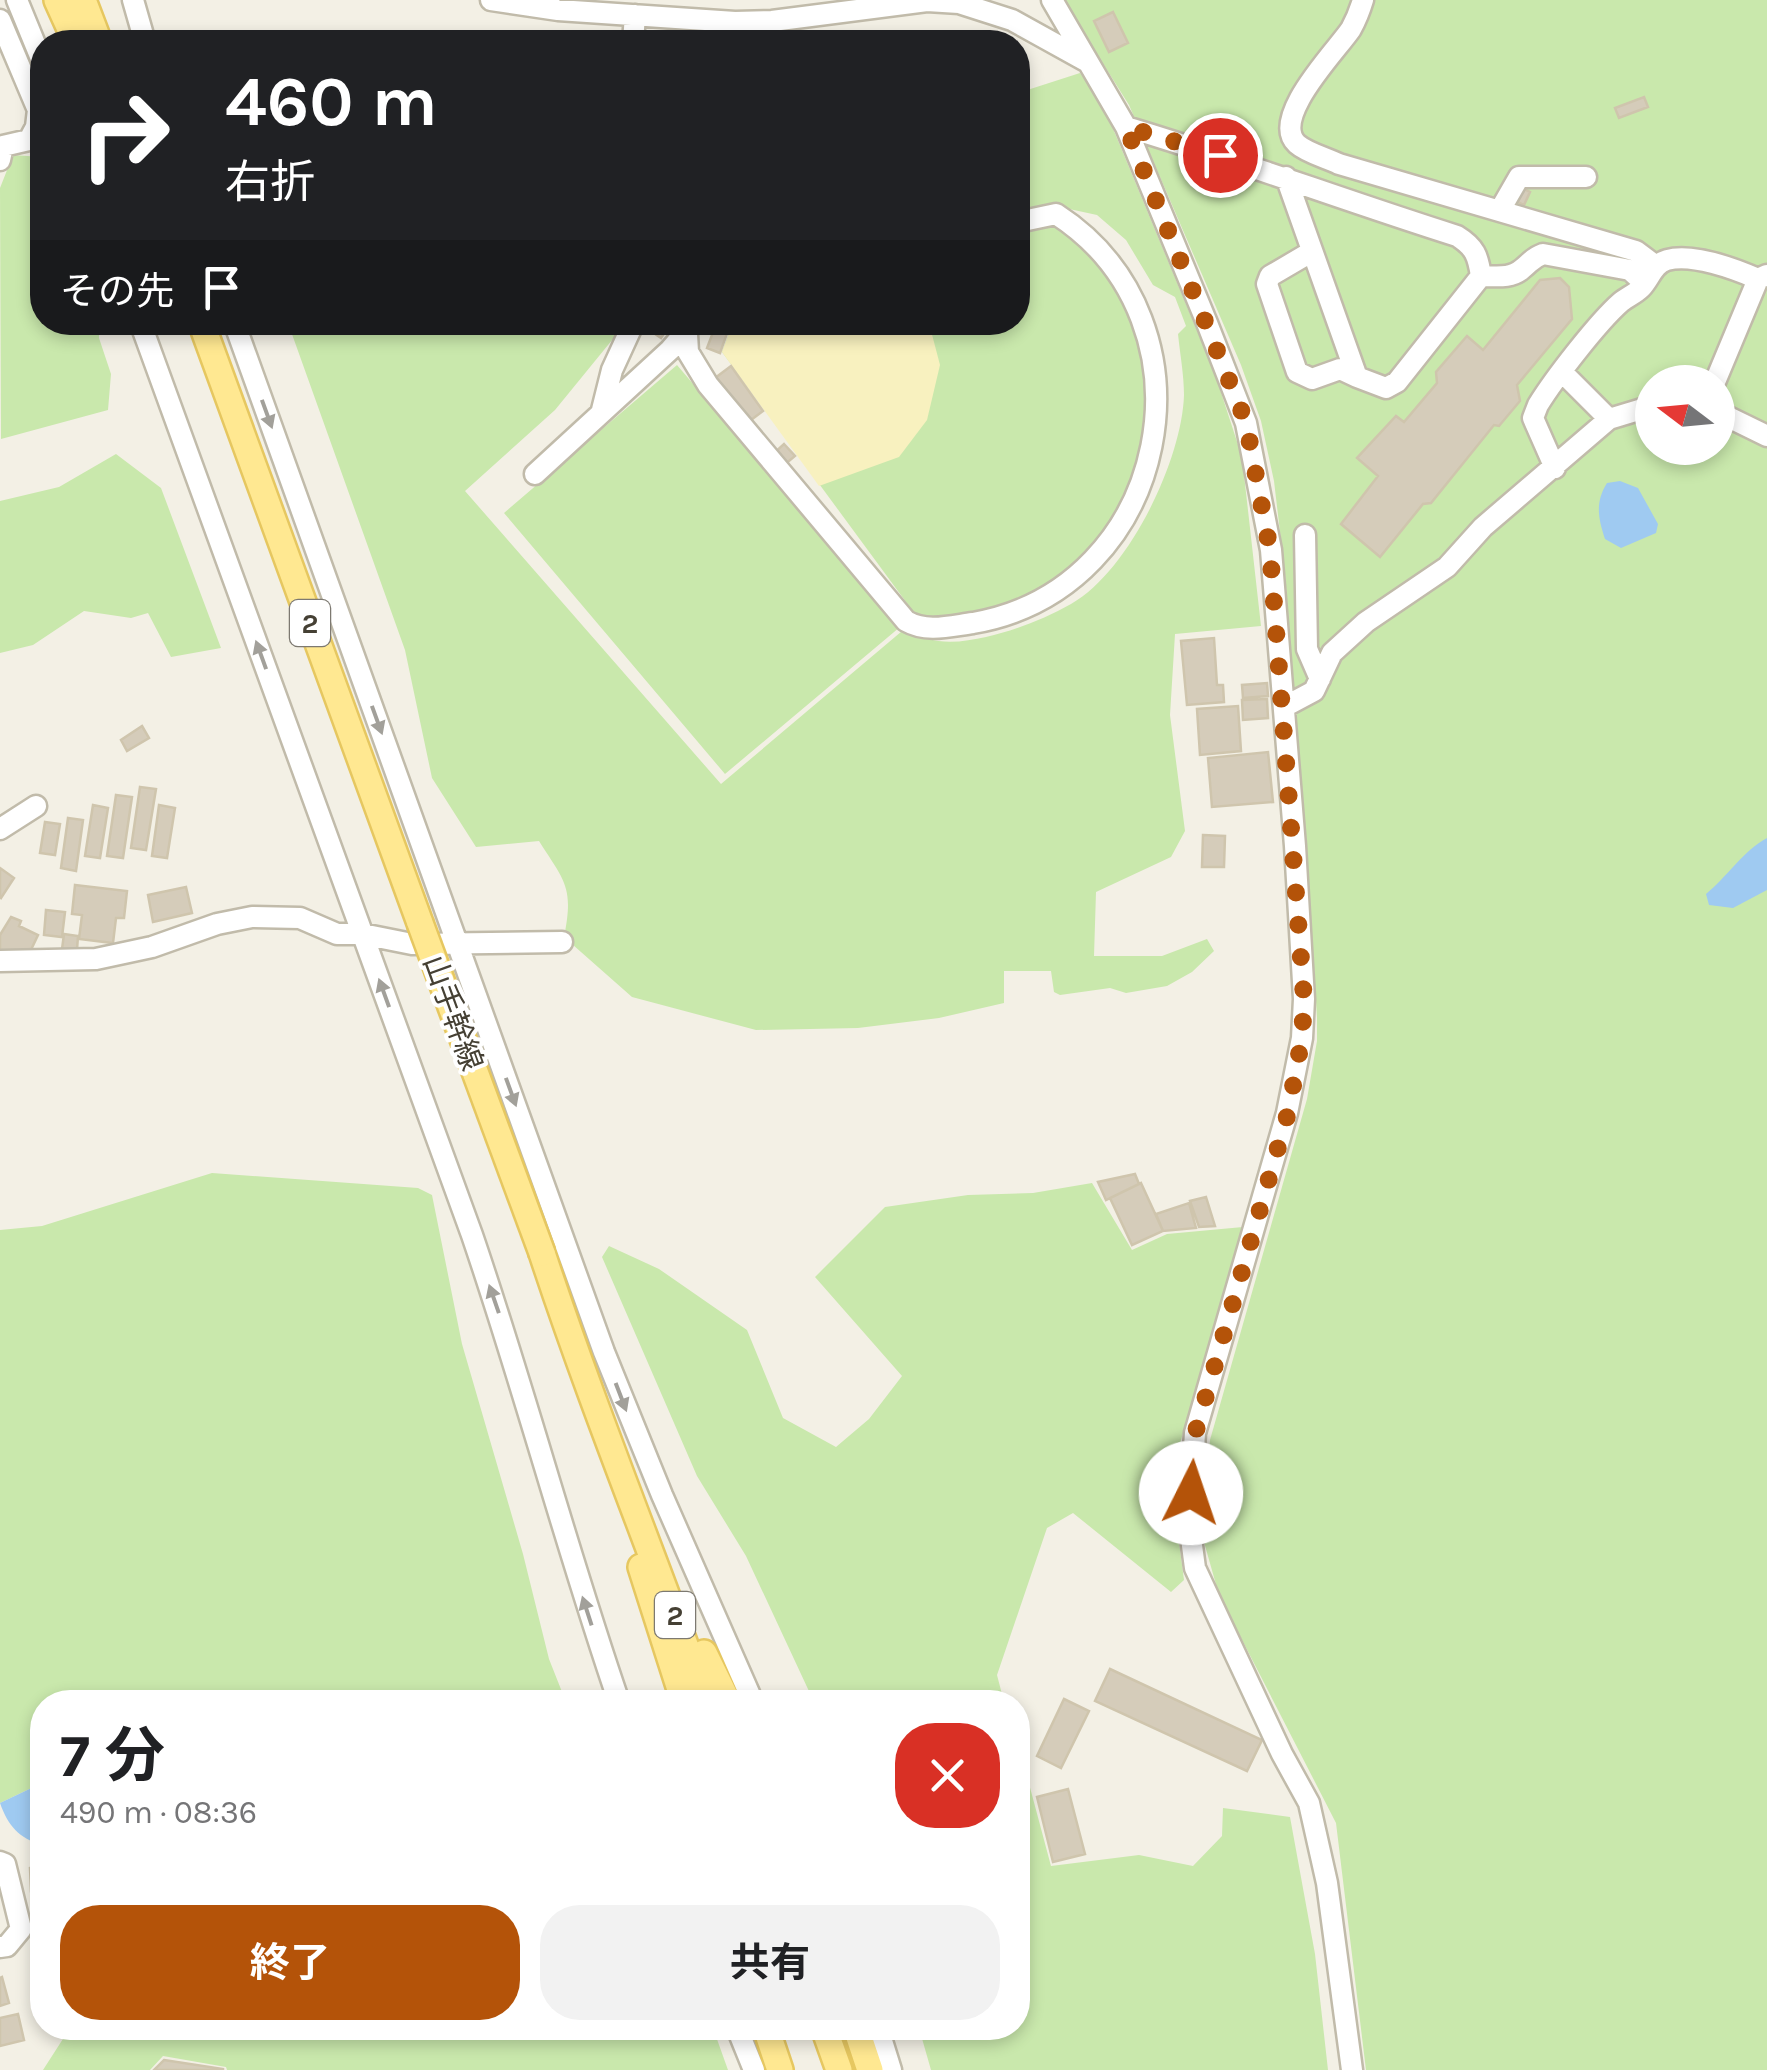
<!DOCTYPE html>
<html lang="ja">
<head>
<meta charset="utf-8">
<style>
	:root { --surface:#fff; --page:#f2f2f2; --text:#202124; --muted:#757577; --accent:#b45309 }
	body { margin:0; font-family:Karla,"Noto Sans JP",sans-serif; background:var(--page); color:var(--text); height:100vh; display:flex; flex-direction:column; font-size:38px; white-space:nowrap }
	* { box-sizing:border-box; margin:0 }
	p { font-size:32px; color:var(--muted) }
	.icon { flex:none; width:55px; height:55px; fill:none; stroke:currentColor; stroke-width:2; stroke-linecap:round; stroke-linejoin:round }
	.map { position:relative; flex:1; overflow:hidden }
	.details { position:absolute; left:30px; top:1690px; width:1000px; height:350px; display:flex; flex-direction:column; background:var(--surface); border-radius:40px; box-shadow:0 5px 15px #0003 }
	.details>* { flex:none }
	.hud { position:absolute; left:30px; top:30px; width:1000px; height:305px; border-radius:40px; box-shadow:0 5px 15px #0003; background:#202124; color:#fff; overflow:hidden }
	.needle { width:65px; rotate:286deg }
	.buttons { position:absolute; left:1635px; top:365px; display:grid; gap:20px }
	.buttons a { display:grid; place-items:center; width:100px; height:100px; border-radius:50%; background:var(--surface); box-shadow:0 5px 15px #0003; font-size:50px }
	.pin { position:absolute; display:grid; place-items:center; width:85px; height:85px; color:#fff; margin:-42px; border:5px solid #fff; border-radius:50%; box-shadow:0 2px 10px #0007 }
	.me { position:absolute; width:110px; margin:-55px; rotate:4deg; stroke-linejoin:round; filter:drop-shadow(0 0 8px #0008) }
	.turn { display:flex; align-items:center; gap:35px; height:210px; padding:0 30px; font-size:45px }
	.turn .icon { width:130px; height:130px; stroke-width:2.5 }
	.turn b { display:block; font-size:70px; line-height:85px }
	.then { display:flex; align-items:center; height:95px; padding:0 30px; background:#0003; gap:20px; font-size:38px }
	.round { display:grid; place-items:center; flex:none; width:105px; height:105px; border-radius:40px; background:var(--page) }
	.headline { display:flex; align-items:center; justify-content:space-between; height:170px; padding:0 30px }
	h1 { font-size:60px; font-weight:700; line-height:75px }
	.primary-button { display:flex; gap:20px; margin-top:auto; padding:20px 30px }
	.primary-button a { flex:1; height:115px; border-radius:40px; background:var(--accent); color:#fff; font-size:40px; font-weight:700; line-height:115px; text-align:center }
	.primary-button a+a { background:var(--page); color:var(--text) }
	.map>svg:first-child { display:block }
	.green { fill:#c9e8ac; fill-rule:evenodd }
	.sand { fill:#f8f1bf }
	.water { fill:#9fcaf1 }
	.building { fill:#d5ccba; stroke:#cfc5ad; stroke-width:2.5 }
	.lines { fill:none; stroke-linecap:round; stroke-linejoin:round }
	.minor-casing { stroke:#c1bbaa; stroke-width:25 }
	.major-casing { stroke:#e6c760; stroke-width:30 }
	.minor { stroke:#fff; stroke-width:20 }
	.major { stroke:#ffe891; stroke-width:25 }
	.major-bridge-casing { stroke:#e6c760; stroke-width:30; stroke-linecap:butt }
	.major-bridge { stroke:#ffe891; stroke-width:25 }
	.oneway { fill:#a2a09a }
	.route { stroke:#b45309; stroke-width:18; stroke-dasharray:0 32.4 }
	.labels { text-anchor:middle; dominant-baseline:central; stroke-width:8; stroke-linejoin:round; paint-order:stroke }
	.shield { fill:#fff; stroke:#7d7971; stroke-width:2.5 }
	.shield-label { font-size:28px; font-weight:bold; fill:#454034 }
	.street-label { font-size:30px; fill:#454034; stroke:#fff }
</style>
</head>
<body>
<div class="map">
<svg width="1767" height="2070" viewBox="0 0 1767 2070">
	<rect width="100%" height="100%" fill="#f3f0e5"/>
	<path class="green" d="M1063 0H1767V2070H1366L1336 1823 1219 1595 1202 1535 1210 1440 1307 1099 1317 1041V1018L1306 837 1285 574 1274 481 1261 421 1241 365 1129 105ZM1652 382H1718V448H1652Z
		M656 35 813 36 812 42H656Z
		M1080 73 1102 102 1215 374 1242 457 1261 626 1175 634 1170 715 1185 831 1171 857 1096 892 1094 956H1162L1207 939 1214 951 1192 972 1167 986 1126 993 1110 988 1060 995 1054 992 1051 971H1004V1003L939 1018 858 1028 756 1030 632 997 564 937C574 887 565 882 539 841L476 847 432 778 405 650 288 323H622L617 334 555 410 465 491 721 784 908 626C928 647 959 643 986 637 1015 630 1045 619 1071 604 1129 571 1182 460 1184 395 1184 375 1180 354 1178 334L1186 326 1175 297 1153 285 1126 240 1097 215 1060 207 1018 215V93Z
		M13 155 42 157V322L99 323V338L111 374 108 410 1 439 0 188Z
		M1054 218 1099 259 1137 317 1152 421 1121 512 1076 569 1016 604 963 619 920 621 722 352 733 323 1018 322V229Z
		M677 365 900 627 725 774 504 513Z
		M116 454 161 488 221 648 171 657 148 613 131 618 84 611 33 645 0 653V501L59 487Z
		M212 1173 418 1188 432 1195 462 1344 523 1554 549 1659 566 1702H42V1783L0 1803V1230L42 1226Z
		M1092 1183 1132 1250 1167 1234 1243 1227 1179 1447 1177 1527 1184 1580 1171 1592 1073 1513 1047 1528 997 1675 1004 1702H814L746 1556 697 1476 602 1257 609 1246 659 1269 747 1330 783 1418 836 1447 869 1419 902 1376 815 1277 885 1207 968 1195 1033 1193Z
		M1018 1751 1024 1765 1051 1866 1139 1855 1193 1866 1222 1836 1223 1808 1290 1817 1315 1954 1328 2070H931L919 2028H1018Z
		M70 2028H713L728 2070H227L226 2067 163 2056 150 2070H43Z"/>
	<path class="sand" d="M733 323H929L940 365 927 420 899 457 819 486 722 352Z"/>
	<path class="water" d="M1620 481 1638 488 1658 524 1656 533 1621 548 1605 539C1598 518 1595 502 1607 483Z
		M1767 838V890L1733 908 1709 905 1706 894C1726 878 1744 850 1767 838Z
		M42 1783V1845C19 1838 8 1826 0 1803Z"/>
	<path class="building" d="M1113 12 1128 43 1109 52 1094 21Z
		M1644 97 1648 107 1619 118 1615 108Z
		M1518 186 1530 192 1524 205 1512 199Z
		M1560 278 1569 287 1572 319 1517 385 1520 401 1499 426 1494 425 1431 503 1423 504 1380 557 1341 524 1378 476 1357 458 1396 416 1404 422 1437 383 1436 372 1467 336 1483 350 1540 280Z
		M663 322H672L661 338 655 334Z
		M717 322H731L720 353 707 348Z
		M731 366 763 411 747 423 715 378Z
		M784 444 795 456 783 466 773 454Z
		M1214 638 1217 685H1223L1224 702 1187 705 1181 641Z
		M1267 683 1268 696 1243 698 1242 685Z
		M1267 699 1268 718 1243 720 1242 700Z
		M1238 706 1241 751 1200 755 1197 709Z
		M142 726 149 738 127 751 121 740Z
		M1268 752 1273 802 1212 807 1208 758Z
		M140 787 156 789 146 850 131 848Z
		M116 795 132 797 123 858 107 856Z
		M93 805 108 808 100 858 85 856Z
		M159 805 175 808 167 858 152 856Z
		M68 818 83 820 76 871 61 868Z
		M45 822 60 824 55 855 40 853Z
		M1203 835 1225 836 1224 867H1202Z
		M0 868 14 878 1 898 0 897Z
		M75 885 127 891 124 918H116L113 943 79 939 82 915 72 914Z
		M186 887 192 913 153 922 148 895Z
		M46 910 65 912 62 937 44 935Z
		M11 917 21 921 19 926 38 935 28 956 15 950 11 958 0 953V935Z
		M64 934 78 936 77 950 62 949Z
		M1135 1174 1139 1184 1106 1200 1098 1182Z
		M1141 1183 1163 1231 1132 1245 1110 1198Z
		M1206 1197 1215 1226 1199 1227 1190 1201Z
		M1189 1203 1196 1228 1163 1231 1156 1214Z
		M1110 1669 1262 1740 1247 1771 1095 1701Z
		M1064 1699 1089 1711 1061 1768 1037 1756Z
		M1068 1789 1085 1854 1053 1862 1037 1797Z
		M42 1865V1889L31 1891 30 1868Z
		M2 1977 9 2003 0 2006V1978Z
		M18 2014 24 2040 0 2046V2018Z
		M164 2060 223 2069V2070H154Z"/>
	<g class="lines">
		<g class="minor-casing">
			<path id="minor" d="M17 0 42 61
				M133 0 145 42
				M491 0 558 10 735 22 772 21 927 1 959 3 1012 20 1086 61
				M1052 0 1126 127 1207 323 1246 423 1271 550 1295 846 1304 999 1302 1038 1287 1113 1195 1433 1189 1523 1195 1568 1282 1754 1309 1803 1327 1883 1352 2070
				M1363 0C1360 10 1356 20 1351 29 1338 49 1269 118 1297 144 1307 153 1327 158 1339 164L1636 251 1656 266
				M0 20 38 110 36 127 29 140 3 146 0 160
				M633 42 635 15
				M1126 127C1237 160 1346 201 1457 236 1475 247 1478 256 1481 276L1397 382 1386 388 1357 377 1286 177
				M1500 210 1519 177H1586
				M1311 252 1270 276 1267 284 1297 372 1312 379 1340 369 1357 377
				M1481 276C1495 276 1511 279 1522 269 1531 262 1532 258 1543 254L1630 270 1641 280V288
				M140 322 472 1235C525 1390 566 1548 619 1702
				M234 322 604 1352 662 1495 753 1702
				M687 334 688 352 708 385 906 621C927 633 950 626 973 623 1171 589 1223 322 1056 214L1018 222
				M1563 373 1609 419
				M1715 382 1758 279 1767 275
				M602 410 612 370 634 322
				M1718 412 1767 436
				M1555 468 1533 418 1538 405C1554 379 1598 322 1621 302 1627 297 1635 294 1641 288 1650 279 1653 264 1667 260 1692 253 1735 269 1758 279
				M535 474 670 350 689 328
				M1305 535 1307 649 1320 679
				M1284 707 1314 691 1332 653 1366 622 1447 567 1483 527 1609 419 1652 406
				M0 829 36 806
				M0 961 96 959 152 947 217 924 252 917 300 918 337 934H362L412 944 562 942
				M0 1862 5 1864 21 1929 7 1946 0 1947
				M737 2028 754 2070
				M878 2028 891 2070"/>
		</g>
		<g class="major-casing">
			<path id="major" d="M57 0 76 42
				M83 0 99 42
				M201 322 420 923
				M542 1253C592 1405 652 1552 706 1702
				M641 1567 684 1702
				M704 1653 728 1702
				M766 2028 780 2070
				M824 2028 839 2070
				M856 2028 870 2070"/>
		</g>
		<use href="#minor" class="minor"/>
		<use href="#major" class="major"/>
		<g class="major-bridge-casing">
			<path id="major-bridge" d="M420 923 542 1253"/>
		</g>
		<use href="#major-bridge" class="major-bridge"/>
	</g>
	<defs><path id="oneway-solid" d="M-6-.8H1V-3.2L6.5 0L1 3.2V.8H-6Z" transform="scale(2.5)"/></defs>
	<g class="oneway">
		<use href="#oneway-solid" transform="translate(267 414) rotate(70)"/>
		<use href="#oneway-solid" transform="translate(261 655) rotate(-110)"/>
		<use href="#oneway-solid" transform="translate(377 720) rotate(70)"/>
		<use href="#oneway-solid" transform="translate(384 993) rotate(-110)"/>
		<use href="#oneway-solid" transform="translate(511 1092) rotate(70)"/>
		<use href="#oneway-solid" transform="translate(494 1299) rotate(-109)"/>
		<use href="#oneway-solid" transform="translate(621 1397) rotate(69)"/>
		<use href="#oneway-solid" transform="translate(587 1611) rotate(-108)"/>
	</g>
	<g class="lines">
		<path class="route" d="M1191 1493 1195 1434 1288 1113 1302 1038 1304 999 1270 550 1246 422 1126 127 1220 155"/>
	</g>
	<g class="labels">
		<g class="shield">
			<rect x="290" y="600" width="40" height="46" rx="8"/>
			<rect x="655" y="1592" width="40" height="46" rx="8"/>
		</g>
		<g class="shield-label">
			<text x="310" y="623">2</text>
			<text x="675" y="1615">2</text>
		</g>
		<g class="street-label">
			<text transform="translate(453 1013) rotate(70)">山手幹線</text>
		</g>
	</g>
</svg>
<div class="buttons">
<a><svg class="needle" viewBox="-14 -14 28 28"><path d="M0-13l5 13h-10z" fill="#e53935"/><path d="M0 13l5-13h-10z" fill="#757577"/></svg></a>
</div>
<div class="pin" style="left:1220px;top:155px;background:#d93025"><svg class="icon" aria-label="arrive" viewBox="0 0 24 24"><path d="M6 21V4h12l-3 4 3 4H6"/></svg></div>
<svg class="me" style="left:1191px;top:1493px" viewBox="-20 -20 40 40"><circle r="19" fill="#fff"/><path d="M0-13L10 11 0 6-10 11z" fill="#b45309"/></svg>
<div class="hud">
<div class="turn"><svg class="icon" aria-label="right" viewBox="0 0 24 24"><path d="M7 20v-9h11M14 6l5 5-5 5"/></svg><div><b>460 m</b>右折</div></div>
<div class="then">その先<svg class="icon" aria-label="arrive" viewBox="0 0 24 24"><path d="M6 21V4h12l-3 4 3 4H6"/></svg></div>
</div>
<section class="details">
<div class="headline"><div><h1>7 分</h1><p>490 m · 08:36</p></div><a class="round" style="background:#d93025;color:#fff"><svg class="icon" aria-label="close" viewBox="0 0 24 24"><path d="M6 6l12 12M18 6L6 18"/></svg></a></div>
<div class="primary-button"><a>終了</a><a>共有</a></div>
</section>
</div>
</body>
</html>
